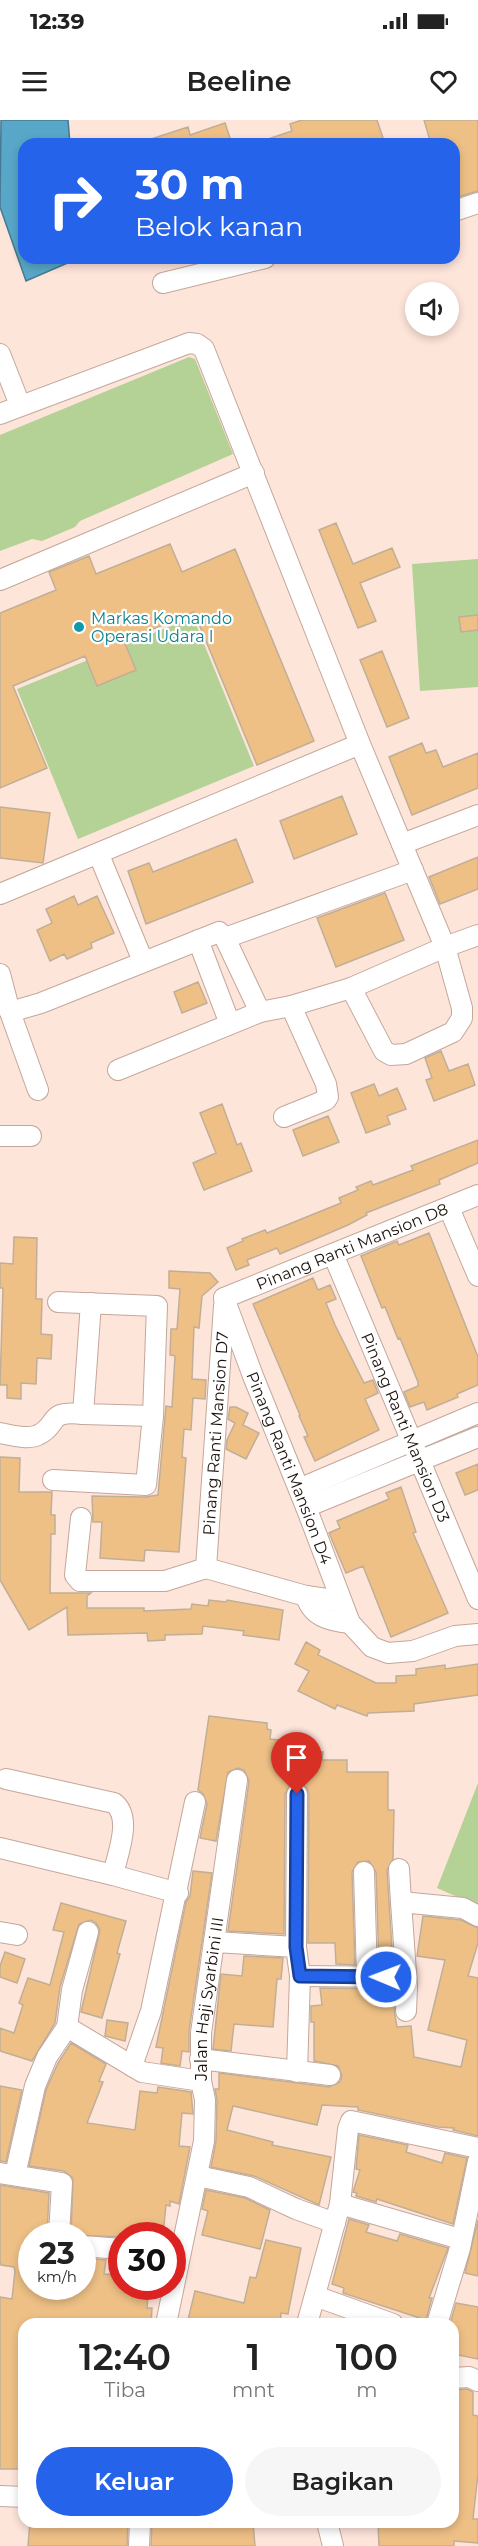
<!DOCTYPE html>
<html lang="id">
<head>
<meta charset="utf-8">
<style>
	:root { --surface:#fff; --page:#f6f6f6; --text:#222; --muted:#767676; --accent:#2563eb }
	body { margin:0; font-family:Montserrat,sans-serif; background:var(--page); color:var(--text); height:100vh; display:flex; flex-direction:column; font-size:22px; white-space:nowrap }
	* { box-sizing:border-box; margin:0 }
	p { font-size:20px; color:var(--muted) }
	.icon { flex:none; width:33px; height:33px; fill:none; stroke:currentColor; stroke-width:2; stroke-linecap:round; stroke-linejoin:round }
	.map { position:relative; flex:1; overflow:hidden }
	.drawer { position:absolute; left:18px; top:2198px; width:441px; height:210px; display:flex; flex-direction:column; background:var(--surface); border-radius:18px; box-shadow:0 3px 9px #0003 }
	.drawer>* { flex:none }
	.banner { position:absolute; left:18px; top:18px; width:442px; height:126px; border-radius:18px; box-shadow:0 3px 9px #0003; background:#2563eb; color:#fff; overflow:hidden }
	.fabs { position:absolute; left:405px; top:162px; display:grid; gap:12px }
	.fabs a { display:grid; place-items:center; width:54px; height:54px; border-radius:50%; background:var(--surface); box-shadow:0 3px 9px #0003; font-size:30px }
	.speed { position:absolute; left:18px; top:2102px; display:flex; gap:12px; font-size:30px; font-weight:700; text-align:center }
	.speed>* { display:grid; place-content:center; width:78px; height:78px; border-radius:50%; background:var(--surface); box-shadow:0 3px 9px #0003; line-height:1 }
	.speed small { font-size:15px; font-weight:400 }
	.speed .limit { border:9px solid #d22; background:#fff; color:#111 }
	.pin { position:absolute; display:grid; place-items:center; width:51px; height:51px; color:#fff; margin:-62px -26px; border-radius:50% 50% 50% 0; rotate:-45deg; box-shadow:0 0 6px #0007 }
	.pin .icon { rotate:45deg }
	.me { position:absolute; width:66px; margin:-33px; rotate:271deg; stroke-linejoin:round; filter:drop-shadow(0 0 4px #0008) }
	.turn { display:flex; align-items:center; gap:21px; height:126px; padding:0 18px; font-size:27px }
	.turn .icon { width:78px; height:78px; stroke-width:2.5 }
	.turn b { display:block; font-size:42px; line-height:51px }
	.eta { display:flex; justify-content:space-evenly; align-items:center; height:102px; text-align:center }
	.eta b { font-size:36px; font-weight:600; line-height:42px }
	.action { display:flex; gap:12px; margin-top:auto; padding:12px 18px }
	.action a { flex:1; height:69px; border-radius:36px; background:var(--accent); color:#fff; font-size:24px; font-weight:600; line-height:69px; text-align:center }
	.action a+a { background:var(--page); color:var(--text) }
	.status { display:flex; justify-content:space-between; align-items:center; height:42px; padding:0 30px; background:var(--surface); direction:ltr }
	.status svg { height:16px; fill:currentColor }
	header { display:flex; justify-content:space-between; align-items:center; height:78px; padding:0 18px; background:var(--surface); font-size:27px; font-weight:600 }
	.map>svg:first-child { display:block }
	.green { fill:#b4d196 }
	.water { fill:#58a7c8; stroke:#467a90; stroke-width:1.5 }
	.building { fill:#eec086; stroke:#c1ae97; stroke-width:1.5 }
	.lines { fill:none; stroke-linecap:round; stroke-linejoin:round }
	.minor-casing { stroke:#c4a79a; stroke-width:22 }
	.minor { stroke:#fff; stroke-width:20 }
	.route-casing { stroke:#184099; stroke-width:15 }
	.route { stroke:#2563eb; stroke-width:10 }
	.culture-dot { fill:#0f9aa8; stroke:#fff; stroke-width:2 }
	.labels { text-anchor:middle; dominant-baseline:central; stroke-width:4.5; stroke-linejoin:round; paint-order:stroke }
	.culture-label { font-size:16px; fill:#0d838f; stroke:#fff; text-anchor:start }
	.street-label { font-size:16px; fill:#1b110c; stroke:#fff }
</style>
</head>
<body>
<div class="status"><b>12:39</b><svg viewBox="0 0 49 12"><path d="M0 12V9h3v3zM5 12V6h3v6zM10 12V3h3v9zM15 12V0h3v12zM26 1h20v11H26zM47 4h2v5h-2z"/></svg></div>
<header><svg class="icon" aria-label="menu" viewBox="0 0 24 24"><path d="M4 6h16M4 12h16M4 18h16"/></svg>Beeline<svg class="icon" aria-label="heart" viewBox="0 0 24 24"><path d="M12 20l-8-8c-3-5 5-10 8-4 3-6 11-1 8 4z"/></svg></header>
<div class="map">
<svg width="478" height="2426" viewBox="0 0 478 2426">
	<rect width="100%" height="100%" fill="#fee5da"/>
	<path class="green" d="M189 237 195 239 233 334 80 401 75 407 42 421 32 419 0 431V315Z
		M478 439V567L420 571 412 444Z
		M193 497 254 646 78 719 17 569Z
		M478 1663V1786L437 1768Z"/>
	<path class="water" d="M1 0H68L70 24H24V138H79L26 161 0 87Z"/>
	<path class="building" d="M302 0H377L385 24H262V21L292 11 290 4Z
		M424 0H478V71L454 78V24H431Z
		M225 3 232 24H146L145 21 188 7 190 15Z
		M336 403 353 444 392 428 400 447 360 463 376 501 358 508 319 410Z
		M170 424 182 452 235 429 314 621 257 645 194 492 124 521 136 550 97 566 85 536 13 566 47 648 0 668V493L56 470 49 452 89 436 96 454Z
		M478 495V510L461 512 459 497Z
		M382 531 409 598 387 607 360 540Z
		M422 623 426 633 436 630 443 647 478 633V668L412 695 389 637Z
		M342 676 357 714 294 739 280 701Z
		M0 687 50 693 43 743 0 738Z
		M236 719 253 762 146 804 128 751 149 743 153 752Z
		M478 737V769L440 784 429 757Z
		M385 773 404 820 336 847 317 798Z
		M74 776 78 785 97 776 114 813 91 823 92 828 67 839 64 834 50 841 37 810 52 803 46 789Z
		M198 862 207 883 182 893 174 872Z
		M441 931 449 951 468 944 475 965 434 981 426 960 432 958 425 938Z
		M374 964 379 976 397 968 406 989 387 996 390 1004 366 1013 351 973Z
		M222 984 237 1025 241 1023 252 1051 204 1070 193 1043 216 1033 200 993Z
		M328 996 339 1022 303 1036 293 1010Z
		M478 1020V1043L439 1060 440 1064 366 1093 367 1095 348 1105 280 1134 277 1128 247 1140 249 1145 236 1150 227 1128 243 1121 242 1119 265 1110 267 1113 341 1083 339 1078 358 1070 356 1067 371 1061 373 1065 413 1050 411 1046Z
		M429 1113 478 1237V1265L457 1274 458 1277 427 1290 424 1282 410 1287 404 1272 418 1266V1262L400 1218 398 1219 385 1187 382 1188 361 1136 397 1121 399 1125Z
		M14 1117 37 1118 36 1179H42L41 1214 52 1215 51 1239 37 1238 36 1264 21 1263V1279L7 1278V1265H0L3 1168H0V1143L13 1144Z
		M169 1151 210 1153 218 1162 202 1176 199 1208 194 1207 192 1259 206 1260 205 1279 193 1278 191 1310 184 1309 182 1337 186 1338 179 1432 145 1430 144 1441 100 1438 102 1402H93L92 1376 145 1377 158 1375 166 1286 172 1287 175 1236 170 1235 171 1209H177L180 1169 169 1168Z
		M313 1158 318 1170 330 1165 336 1179 326 1183 335 1205 364 1263 373 1260 378 1273 365 1279 379 1310 315 1341 304 1317 308 1316 299 1296 300 1295 253 1184Z
		M230 1287H236L248 1293 243 1305 259 1313 246 1339 226 1329 227 1320 235 1303 228 1299Z
		M0 1337 20 1338 19 1372H52L51 1395H55V1414H51L50 1473H91L87 1476V1488H144V1491L191 1489 192 1484 208 1486 209 1480 226 1482 227 1480 283 1490 279 1520 243 1515 244 1511 203 1506 202 1514 165 1515V1520L148 1521 147 1513 68 1515 67 1487 29 1510 0 1460Z
		M478 1344V1370L465 1375 456 1353Z
		M401 1367 416 1412 413 1413 448 1493 391 1517 363 1446 346 1453 329 1413 340 1408 337 1401 389 1379 386 1373Z
		M306 1522 320 1530 318 1535 376 1563H396V1556L416 1555V1549L445 1545V1549L478 1544V1575L414 1584V1591L368 1593 367 1596 337 1585 335 1589 298 1571 309 1551 295 1544Z
		M209 1596 267 1603V1609L271 1610 270 1619 286 1621 284 1630 323 1632 322 1640H347V1652H388V1690H394L393 1739 387 1750 393 1845H379L376 1752 369 1741 358 1742 352 1752 355 1845 336 1844 335 1823H308L309 1674 307 1668 298 1662 291 1664 285 1674 284 1814 228 1811 249 1661 244 1650 238 1648 228 1652 216 1721 200 1718 207 1684 203 1674 198 1670Z
		M193 1751 212 1753 189 1911V1932L182 1931 180 1946 161 1943 163 1928 156 1927 186 1782 190 1776Z
		M61 1783 126 1801 117 1833 120 1834 102 1898 81 1892 100 1810 96 1803 91 1800 79 1804 60 1867 55 1903 32 1941 0 1931V1908L14 1913 23 1885 19 1883 28 1858 50 1865 64 1812 53 1810Z
		M423 1796 461 1800 478 1808V1823L468 1856 478 1858V2016L453 2010 454 2008 438 2007 358 1990V1987L322 1985 317 2005 233 1986 227 2010 273 2022 272 2025 331 2037 319 2085 254 2056 211 2047 216 2021 217 1980 215 1969H219V1953L329 1967 340 1962 342 1956 338 1946 314 1941V1902H311V1886L322 1885 320 1868 395 1869 394 1890 397 1907 411 1906 414 1937 461 1947 467 1920 428 1910 445 1840 417 1836Z
		M5 1832 25 1839 17 1863 0 1857V1846Z
		M244 1836 283 1838 281 1859H277L273 1907 234 1904 231 1931 213 1929 221 1854 242 1856Z
		M107 1900 128 1903 125 1921 105 1916Z
		M71 1923 106 1944 99 1961 103 1962 87 2003 135 2010 140 1971 157 1973 158 1967 191 1972 193 1994 182 1993 179 2026 190 2027 179 2084 170 2081V2086L166 2085 163 2115H122V2117L71 2115 73 2058 64 2051 29 2046 46 1970 58 1943Z
		M0 1966 22 1970 6 2042 0 2041Z
		M359 2015 408 2025 406 2032 442 2043 445 2033 467 2038 453 2104 377 2079 376 2082 356 2076 357 2073 353 2072 360 2050 356 2049Z
		M0 2065 49 2073 47 2115H32V2166H82V2138L106 2140 104 2154 122 2155V2166H149L147 2188H152L151 2204H24V2349H0V2177L12 2179 15 2151 14 2147 1 2145 0 2142Z
		M206 2070 245 2078 270 2090 260 2129 202 2115 208 2091 202 2089Z
		M349 2099 369 2105 366 2112 397 2121 400 2114 448 2128 429 2178H432L426 2200 343 2173 344 2168 332 2164Z
		M478 2100V2156L465 2153Z
		M266 2120 301 2128 288 2194 281 2193 280 2204H187L195 2171 244 2183 250 2157 256 2158Z
		M456 2183 478 2187V2239L453 2234V2204H450Z
		M467 2269 473 2272V2295L478 2296V2354L473 2399H478V2423L454 2421V2426H379L378 2402H453V2270Z
		M30 2402H128L127 2426H28Z
		M152 2402H253L255 2426H151Z"/>
	<g class="lines">
		<g class="minor-casing">
			<g id="minor">
				<path d="M454 91 478 83"/>
				<path d="M163 163 265 138"/>
				<path d="M0 234 20 285"/>
				<path d="M0 294 189 223 197 224 204 229 360 624 445 827 462 888V898L453 912 406 934 391 935 384 931 351 868"/>
				<path d="M0 460 254 353"/>
				<path d="M402 724 478 695"/>
				<path d="M99 735 143 841"/>
				<path d="M0 774 360 624"/>
				<path d="M225 818 413 750"/>
				<path d="M198 820 230 904"/>
				<path d="M0 854 10 892 38 970"/>
				<path d="M10 892 41 883 219 812 225 818 260 892"/>
				<path d="M118 950 260 892 291 886 351 868 445 827 478 815"/>
				<path d="M284 997 326 980 328 977 326 964 291 886"/>
				<path d="M0 1016H31"/>
				<path d="M449 1088 478 1156"/>
				<path id="s1" d="M333 1134 478 1479"/>
				<path id="s2" d="M224 1178 253 1256 306 1387 350 1503 372 1527 388 1533 413 1531 455 1516 478 1514"/>
				<path id="s3" d="M224 1178 478 1075"/>
				<path d="M91 1183 83 1294 153 1296"/>
				<path d="M0 1313C11 1315 28 1320 38 1315 60 1305 45 1290 83 1294"/>
				<path d="M53 1360 146 1365 153 1296 157 1186 58 1182"/>
				<path d="M299 1369 478 1293"/>
				<path d="M306 1387 478 1317"/>
				<path d="M81 1398 75 1455 80 1461H165L206 1448"/>
				<path id="s4" d="M206 1448 224 1186"/>
				<path d="M206 1448 306 1476 341 1481"/>
				<path d="M306 1476C312 1497 330 1501 350 1503"/>
				<path d="M6 1659 114 1683C133 1698 117 1735 113 1755"/>
				<path d="M0 1728 113 1755 178 1773"/>
				<path d="M399 1749 401 1782"/>
				<path d="M364 1752 367 1857"/>
				<path d="M0 1812 17 1815"/>
				<path d="M215 1822 296 1827"/>
				<path d="M300 1856 406 1857"/>
				<path d="M406 1891 407 1867 401 1782 463 1788 478 1796"/>
				<path d="M67 1907 142 1952 201 1961"/>
				<path d="M200 1939 330 1955"/>
				<path d="M132 1946 151 1891 195 1682"/>
				<path d="M297 1952 300 1856 296 1827 297 1674"/>
				<path d="M0 2053 62 2063 59 2115"/>
				<path d="M15 2055 35 1966 47 1937 67 1907 72 1870 88 1812"/>
				<path d="M198 2056 249 2067 296 2089 335 2103"/>
				<path d="M340 2084 460 2119"/>
				<path d="M82 2126 122 2129"/>
				<path d="M315 2176 393 2204"/>
				<path id="s5" d="M166 2204 204 2021 205 1980 201 1961V1913L237 1660"/>
				<path d="M307 2204 340 2084 348 2009 351 2001 478 2028"/>
				<path d="M437 2204 460 2128 478 2041"/>
				<path d="M453 2258 469 2257 478 2261"/>
				<path d="M0 2376 24 2377"/>
				<path d="M327 2402 333 2426"/>
				<path d="M139 2426 140 2402"/>
			</g>
		</g>
		<use href="#minor" class="minor"/>
	</g>
	<g class="lines">
		<g class="route-casing">
			<path id="route" d="M297 1674 296 1827 300 1856 386 1857"/>
		</g>
		<use href="#route" class="route"/>
	</g>
	<circle class="culture-dot" cx="79" cy="507" r="6"/>
	<g class="labels">
		<g class="culture-label">
			<text x="91" y="498">Markas Komando<tspan x="91" dy="18">Operasi Udara I</tspan></text>
		</g>
		<g class="street-label">
			<text stroke="none"><textPath href="#s3" startOffset="138">Pinang Ranti Mansion D8</textPath></text>
			<text stroke="none"><textPath href="#s1" startOffset="188">Pinang Ranti Mansion D3</textPath></text>
			<text stroke="none"><textPath href="#s4" startOffset="135">Pinang Ranti Mansion D7</textPath></text>
			<text stroke="none"><textPath href="#s2" startOffset="182">Pinang Ranti Mansion D4</textPath></text>
			<text stroke="none"><textPath href="#s5" startOffset="330">Jalan Haji Syarbini III</textPath></text>
		</g>
	</g>
</svg>
<div class="fabs">
<a><svg class="icon" aria-label="sound" viewBox="0 0 24 24"><path d="M4 9h4l5-4v14l-5-4H4zM17 9q2 3 0 6"/></svg></a>
</div>
<div class="speed"><div>23<small>km/h</small></div><div class="limit">30</div></div>
<div class="pin" style="left:297px;top:1674px;background:#d93025"><svg class="icon" aria-label="arrive" viewBox="0 0 24 24"><path d="M6 21V4h12l-3 4 3 4H6"/></svg></div>
<svg class="me" style="left:386px;top:1857px" viewBox="-20 -20 40 40"><circle r="17" fill="#2563eb" stroke="#fff" stroke-width="3"/><path d="M0-11L8 9 0 5-8 9z" fill="#fff"/></svg>
<div class="banner">
<div class="turn"><svg class="icon" aria-label="right" viewBox="0 0 24 24"><path d="M7 20v-9h11M14 6l5 5-5 5"/></svg><div><b>30 m</b>Belok kanan</div></div>
</div>
<section class="drawer">
<div class="eta">
<div><b>12:40</b><p>Tiba</p></div>
<div><b>1</b><p>mnt</p></div>
<div><b>100</b><p>m</p></div>
</div>
<div class="action"><a>Keluar</a><a>Bagikan</a></div>
</section>
</div>
</body>
</html>
